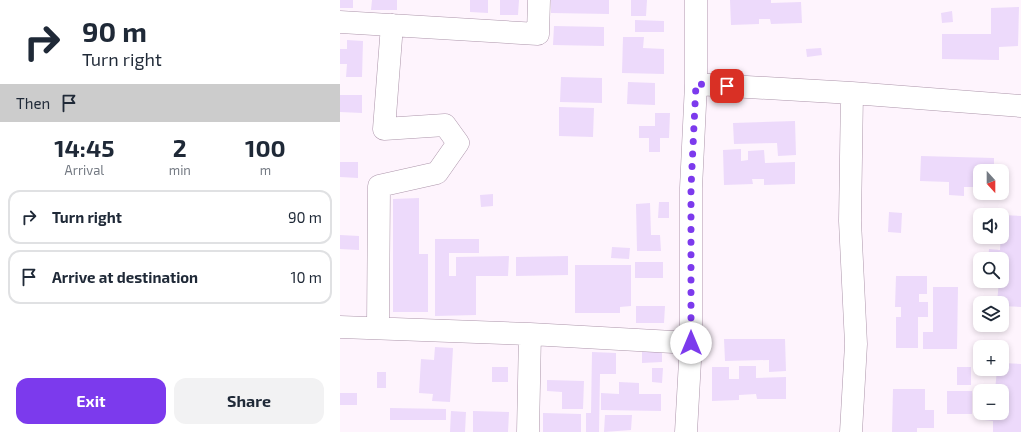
<!DOCTYPE html>
<html lang="en">
<head>
<meta charset="utf-8">
<style>
	:root { --surface:#fff; --page:#f2f2f3; --text:#1f2937; --muted:#747a83; --line:#e0e1e3; --accent:#7c3aed }
	body { margin:0; font-family:"Exo 2",sans-serif; background:var(--page); color:var(--text); height:100vh; display:flex; flex-direction:column; font-size:15px; white-space:nowrap }
	* { box-sizing:border-box; margin:0 }
	p { font-size:13px; color:var(--muted) }
	.icon { flex:none; width:22px; height:22px; fill:none; stroke:currentColor; stroke-width:2; stroke-linecap:round; stroke-linejoin:round }
	.map { position:relative; flex:1; overflow:hidden }
	.drawer { display:flex; flex-direction:column; background:var(--surface); width:340px }
	.drawer>* { flex:none }
	.banner { background:#fff; color:var(--text); overflow:hidden }
	.needle { width:26px; rotate:159deg }
	.fabs { position:absolute; left:633px; top:164px; display:grid; gap:8px }
	.fabs a { display:grid; place-items:center; width:36px; height:36px; border-radius:8px; background:var(--surface); box-shadow:0 2px 6px #0003; font-size:20px }
	.pin { position:absolute; display:grid; place-items:center; width:34px; height:34px; color:#fff; margin:-17px; border-radius:8px; box-shadow:0 2px 6px #0006 }
	.me { position:absolute; width:44px; margin:-22px; rotate:0deg; stroke-linejoin:round; filter:drop-shadow(0 0 3px #0008) }
	.turn { display:flex; align-items:center; gap:14px; height:84px; padding:0 16px; font-size:18px }
	.turn .icon { width:52px; height:52px; stroke-width:2.5 }
	.turn b { display:block; font-size:28px; line-height:34px }
	.then { display:flex; align-items:center; height:38px; padding:0 16px; background:#0003; gap:8px; font-size:15px }
	.eta { display:flex; justify-content:space-evenly; align-items:center; height:68px; text-align:center }
	.eta b { font-size:24px; font-weight:700; line-height:28px }
	.primary-button { display:flex; gap:8px; margin-top:auto; padding:8px 16px }
	.primary-button a { flex:1; height:46px; border-radius:12px; background:var(--accent); color:#fff; font-size:16px; font-weight:700; line-height:46px; text-align:center }
	.primary-button a+a { background:var(--page); color:var(--text) }
	ul { padding:0; list-style:none }
	li { display:flex; align-items:center; gap:12px; height:54px; margin:0 8px 6px; padding:0 8px; border:2px solid var(--line); border-radius:12px }
	li div { flex:1 }
	li b { display:block; font-size:15px }
	li em { font-style:normal }
	main { display:flex; flex:1; min-height:0 }
	.map>svg:first-child { display:block }
	.building { fill:#eddafb }
	.lines { fill:none; stroke-linecap:round; stroke-linejoin:round }
	.minor-casing { stroke:#ad96ab; stroke-width:23 }
	.minor { stroke:#fff; stroke-width:22 }
	.route { stroke:#7c3aed; stroke-width:7; stroke-dasharray:0 12.6 }
</style>
</head>
<body>
<main>
<section class="drawer">
<div class="banner">
<div class="turn"><svg class="icon" aria-label="right" viewBox="0 0 24 24"><path d="M7 20v-9h11M14 6l5 5-5 5"/></svg><div><b>90 m</b>Turn right</div></div>
<div class="then">Then<svg class="icon" aria-label="arrive" viewBox="0 0 24 24"><path d="M6 21V4h12l-3 4 3 4H6"/></svg></div>
</div>
<div class="eta">
<div><b>14:45</b><p>Arrival</p></div>
<div><b>2</b><p>min</p></div>
<div><b>100</b><p>m</p></div>
</div>
<ul>
<li><svg class="icon" aria-label="right" viewBox="0 0 24 24"><path d="M7 20v-9h11M14 6l5 5-5 5"/></svg><div><b>Turn right</b></div><em>90 m</em></li>
<li><svg class="icon" aria-label="arrive" viewBox="0 0 24 24"><path d="M6 21V4h12l-3 4 3 4H6"/></svg><div><b>Arrive at destination</b></div><em>10 m</em></li>
</ul>
<div class="primary-button"><a>Exit</a><a>Share</a></div>
</section>
<div class="map">
<svg width="681" height="432" viewBox="0 0 681 432">
	<rect width="100%" height="100%" fill="#fef4fd"/>
	<path class="building" d="M0 0H13V8H0Z
		M32 0H57V10H31Z
		M130 0H148V13L130 12Z
		M160 0H179L178 15H160Z
		M211 0H269V14L211 13Z
		M291 0H307L306 16H291Z
		M390 0H431V3L461 2 462 23 431 24 430 19H419V24L391 25Z
		M679 7 678 46 659 47V60L602 59V34H651V8Z
		M612 11 613 22 602 23 601 13Z
		M295 20 324 21V32H295Z
		M214 26 264 27V46L213 45Z
		M283 37H304L303 48 324 49V74L282 73Z
		M7 40 23 41 22 77H6L7 64H0V49H7Z
		M481 48 482 55 467 57 466 49Z
		M221 77 262 78V103L220 102Z
		M288 82 315 83V105L287 104Z
		M0 95H22V113L0 112Z
		M219 107 254 108 253 137 219 136Z
		M315 113H330L329 138H320V152H309V138H299V126H315Z
		M455 121 456 155 438 156 437 143 394 144 393 123Z
		M401 149V161L408 160V151L424 150 425 163 455 162V184L424 185V179H412L413 184 384 185 383 150Z
		M581 156 654 158V171H640V187H624V196L609 195V182L580 181Z
		M0 162H18V178L0 177Z
		M153 194V206L141 207 140 195Z
		M79 198V254H88V312H53V199Z
		M319 202H329V218H318Z
		M310 203 311 235H320L321 251H297L296 204Z
		M549 212 562 213 561 233 548 232Z
		M662 215 681 216V307L662 306V303H657L659 281H662V259H648L649 249 660 250Z
		M0 235 19 236V250L0 249Z
		M95 239H139V253H109V276H116V257L169 256 168 276H136V315L95 316Z
		M272 247 290 248 289 259 271 258Z
		M228 256V275L176 276V257Z
		M295 262H323V278H295Z
		M235 265H291V306L280 307V313H235Z
		M556 276H587V294H579V302H588V317H578V348H556V317H561V307H555Z
		M593 287H618L617 349H583V332H593Z
		M296 306H325L324 323H296Z
		M384 339H445L446 371 429 372V360L385 361Z
		M95 347 113 348 110 402 92 401 93 394 79 393 81 359 94 360Z
		M302 351H322V362L302 363Z
		M252 352 276 353V374H260L259 432H246V413H251Z
		M662 363 681 364V432H653V421L644 420V413H662V391H655L657 369H662Z
		M399 366H416V378L446 377V399H417L416 394 399 395V400L372 401V367H389V379H399Z
		M152 367H168V382H152Z
		M617 367H631V385H617Z
		M312 368H323L322 383 312 382Z
		M37 372H46V388H37Z
		M207 380 244 381 243 409H222V392L207 391Z
		M279 382 299 383V394H321V411L261 410V393L279 394Z
		M553 389H585V410H594V428H577V432H552Z
		M607 391H632V414H607Z
		M0 393H17V405H0Z
		M50 408 106 409V420H50Z
		M111 411 126 412 125 432H110Z
		M133 411 169 412 168 432H133Z
		M203 413 241 414V432H203Z
		M265 415H292L291 430 264 432Z"/>
	<g class="lines">
		<g class="minor-casing">
			<path id="minor" d="M0 22 198 34 199 0
				M356 84 512 93 681 106
				M0 327 190 334 351 343
				M38 328 39 186 97 173 118 143 105 125 44 129 52 25
				M188 432 190 334
				M346 432 351 343V188L356 84V0
				M511 432 516 344 510 221 512 93"/>
		</g>
		<use href="#minor" class="minor"/>
	</g>
	<g class="lines">
		<path class="route" d="M351 343V188L356 84 387 86"/>
	</g>
</svg>
<div class="fabs">
<a><svg class="needle" viewBox="-14 -14 28 28"><path d="M0-13l5 13h-10z" fill="#e53935"/><path d="M0 13l5-13h-10z" fill="#747a83"/></svg></a>
<a><svg class="icon" aria-label="sound" viewBox="0 0 24 24"><path d="M4 9h4l5-4v14l-5-4H4zM17 9q2 3 0 6"/></svg></a>
<a><svg class="icon" aria-label="search" viewBox="0 0 24 24"><circle cx="10" cy="10" r="6"/><path d="M15 15l6 6"/></svg></a>
<a><svg class="icon" aria-label="layers" viewBox="0 0 24 24"><path d="M12 4l9 5-9 5-9-5zM3 14l9 5 9-5"/></svg></a>
<a>+</a>
<a>−</a>
</div>
<div class="pin" style="left:387px;top:86px;background:#d93025"><svg class="icon" aria-label="arrive" viewBox="0 0 24 24"><path d="M6 21V4h12l-3 4 3 4H6"/></svg></div>
<svg class="me" style="left:351px;top:343px" viewBox="-20 -20 40 40"><circle r="19" fill="#fff"/><path d="M0-13L10 11 0 6-10 11z" fill="#7c3aed"/></svg>
</div>
</main>
</body>
</html>
